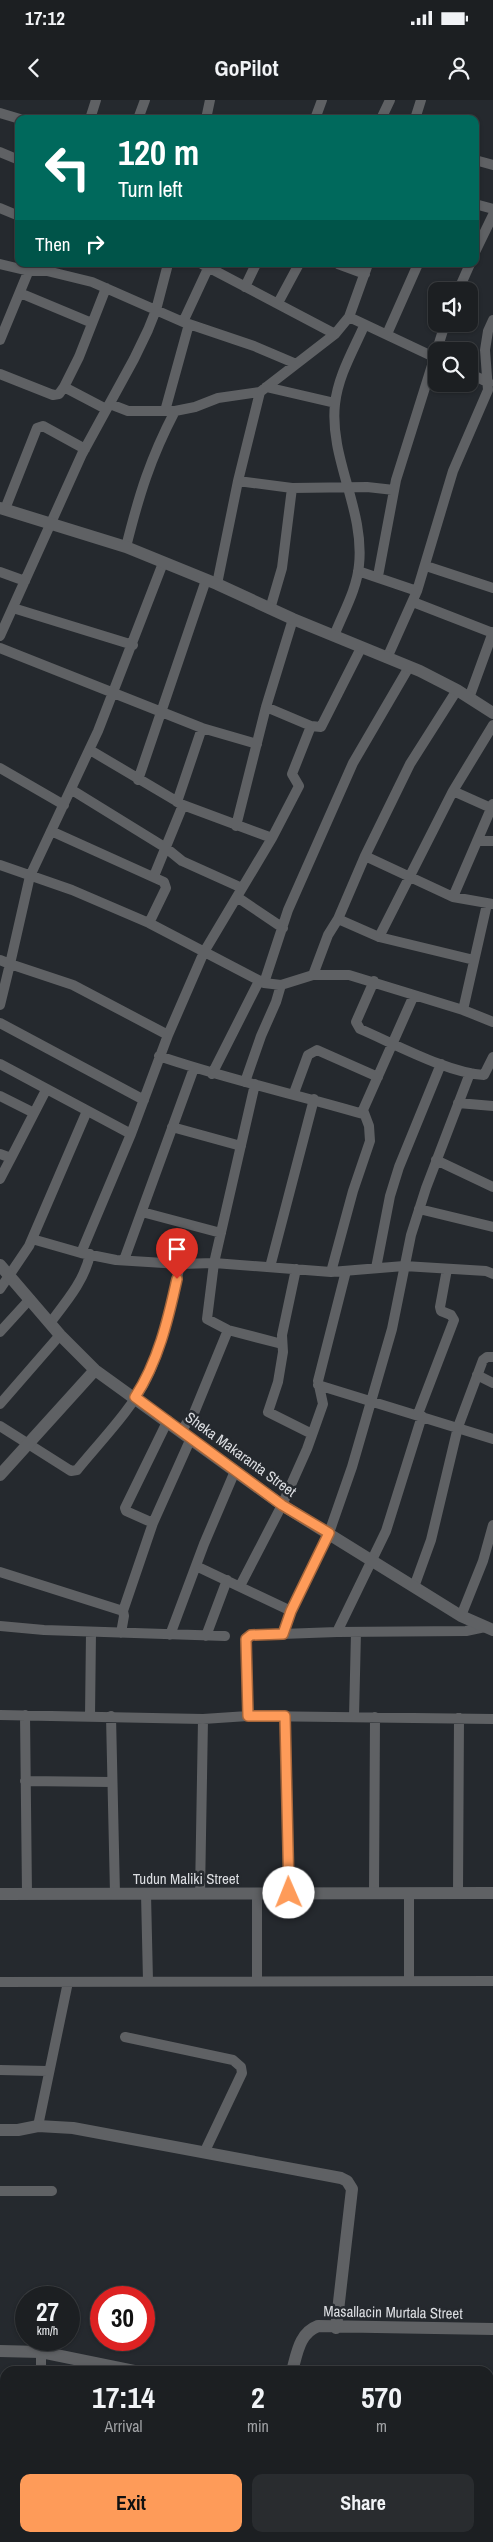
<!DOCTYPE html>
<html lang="en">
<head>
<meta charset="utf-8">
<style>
	:root { --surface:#1c1f22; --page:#292c2f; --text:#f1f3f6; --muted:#a0a2a5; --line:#3a3d40; --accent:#fe9b59 }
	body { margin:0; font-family:"Archivo Narrow",sans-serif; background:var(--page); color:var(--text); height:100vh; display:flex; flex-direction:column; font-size:19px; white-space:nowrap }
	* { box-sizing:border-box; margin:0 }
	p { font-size:16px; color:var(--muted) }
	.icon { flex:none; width:28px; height:28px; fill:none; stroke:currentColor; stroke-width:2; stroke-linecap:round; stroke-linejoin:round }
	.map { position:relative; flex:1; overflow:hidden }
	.side { position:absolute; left:0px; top:2266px; width:494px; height:176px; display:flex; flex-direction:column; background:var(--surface); border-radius:15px 15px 0 0; box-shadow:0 1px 4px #0004,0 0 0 1px var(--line) }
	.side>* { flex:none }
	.top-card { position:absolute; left:15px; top:15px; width:464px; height:152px; border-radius:10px; box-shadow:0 1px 4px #0004,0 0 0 1px var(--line); background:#00695c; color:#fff; overflow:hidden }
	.fabs { position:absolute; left:428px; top:182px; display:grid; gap:10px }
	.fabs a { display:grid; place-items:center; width:50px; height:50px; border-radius:10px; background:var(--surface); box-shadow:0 1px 4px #0004,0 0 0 1px var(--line); font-size:25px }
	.speed { position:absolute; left:15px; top:2186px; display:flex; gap:10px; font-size:25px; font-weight:700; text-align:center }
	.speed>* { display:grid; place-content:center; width:65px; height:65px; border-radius:50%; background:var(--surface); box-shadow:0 1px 4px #0004,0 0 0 1px var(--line); line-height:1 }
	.speed small { font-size:12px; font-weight:400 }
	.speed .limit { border:8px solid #d22; background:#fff; color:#111 }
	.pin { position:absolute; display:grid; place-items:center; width:42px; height:42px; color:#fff; margin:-51px -21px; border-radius:50% 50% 50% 0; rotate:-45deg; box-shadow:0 0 5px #0007 }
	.pin .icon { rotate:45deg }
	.me { position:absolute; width:55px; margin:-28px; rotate:359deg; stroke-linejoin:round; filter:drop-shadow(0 0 4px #0008) }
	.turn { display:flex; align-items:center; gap:18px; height:105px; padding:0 20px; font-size:22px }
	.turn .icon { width:65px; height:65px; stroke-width:2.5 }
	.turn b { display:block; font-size:35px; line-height:42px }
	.then { display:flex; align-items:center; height:48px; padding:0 20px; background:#0003; gap:10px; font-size:19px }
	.eta { display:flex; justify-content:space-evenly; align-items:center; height:85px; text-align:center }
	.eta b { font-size:30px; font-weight:700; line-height:35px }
	.primary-button { display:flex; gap:10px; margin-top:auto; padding:10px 20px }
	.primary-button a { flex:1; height:58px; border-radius:10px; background:var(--accent); color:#111; font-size:20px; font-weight:700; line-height:58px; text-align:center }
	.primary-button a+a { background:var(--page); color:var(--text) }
	.status { display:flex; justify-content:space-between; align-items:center; height:35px; padding:0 25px; background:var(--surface); direction:ltr }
	.status svg { height:14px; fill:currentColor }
	header { display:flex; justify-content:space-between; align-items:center; height:65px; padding:0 20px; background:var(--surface); font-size:22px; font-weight:700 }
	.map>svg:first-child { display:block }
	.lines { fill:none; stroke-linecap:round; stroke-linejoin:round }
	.minor { stroke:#5f6164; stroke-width:10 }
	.tertiary { stroke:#5f6164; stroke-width:12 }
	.route-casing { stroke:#a5653a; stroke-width:12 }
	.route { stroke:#fe9b59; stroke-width:9 }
	.labels { text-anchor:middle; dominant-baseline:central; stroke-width:5; stroke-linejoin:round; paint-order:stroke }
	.street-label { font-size:15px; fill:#dbdde1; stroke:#25292e }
</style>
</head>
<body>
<div class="status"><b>17:12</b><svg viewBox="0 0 49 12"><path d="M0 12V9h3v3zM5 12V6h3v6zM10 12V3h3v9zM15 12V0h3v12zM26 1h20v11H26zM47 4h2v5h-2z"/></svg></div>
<header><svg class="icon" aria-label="back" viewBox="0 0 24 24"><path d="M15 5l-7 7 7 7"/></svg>GoPilot<svg class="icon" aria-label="person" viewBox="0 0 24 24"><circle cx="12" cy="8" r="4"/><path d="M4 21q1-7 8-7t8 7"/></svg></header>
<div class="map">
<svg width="493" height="2442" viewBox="0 0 493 2442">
	<rect width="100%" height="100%" fill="#25292e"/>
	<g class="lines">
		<path class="minor" d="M0 13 20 19
			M90 19 96 0
			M138 19 145 0
			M206 19 210 0
			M315 19 322 0
			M381 19 390 0
			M415 19 421 0
			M0 52 19 60
			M475 60 493 65
			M475 104 493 109
			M0 108 19 116
			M475 152 493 115
			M0 164 29 171H47L92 182 183 222 254 246 294 263
			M202 164 335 234
			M338 164 365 174
			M245 187 256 164
			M106 188 79 257 64 287 106 309
			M458 191 470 164
			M20 193 92 223
			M278 203 299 164
			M349 217 436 258
			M183 222 210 164
			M387 234 418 164
			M0 240 31 165
			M469 273 489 283
			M0 274 53 295 59 294 64 287
			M266 287 335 303
			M110 304 128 311H175L195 307 218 298 260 292 335 234 349 217 368 164
			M165 311 189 224
			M238 381 292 388 367 387 394 390
			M5 409 37 328 43 326 85 349
			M126 447C139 395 150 359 175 311
			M426 466 493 488
			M358 471 417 491
			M0 472 25 481
			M378 476 396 380 445 224
			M217 484 238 381 260 292
			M413 502 493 533
			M13 508 133 545
			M270 509 282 468 292 388
			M0 536 82 354 134 259 148 230 156 210 168 164
			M334 536C343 513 357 489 359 465 365 410 329 358 335 304 338 276 353 251 364 226
			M0 548 202 628 257 644
			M387 558 417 491 453 371 488 290 485 250 488 231 493 220
			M469 598 493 532
			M266 607 311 626 321 627 361 548
			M90 650 183 705 272 738
			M0 668 64 705
			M138 680 206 480
			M72 690 166 748 182 761 242 788
			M453 691 491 708
			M177 702 202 628
			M236 726 266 607 293 519
			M51 731 164 782 166 788 149 823
			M477 741H493
			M365 756 453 797 493 804
			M0 765 72 790 149 823 264 883 281 885 313 875H349L463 910 493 922
			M154 776 183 705
			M237 797 283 828
			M453 797 493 704
			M338 819 379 837 474 860
			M379 837 453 691 493 625
			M0 860 10 864 30 776 98 631 163 463
			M313 875 328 835 338 819 365 756 410 664 457 590
			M374 881 356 922 360 929C395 944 448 973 484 975L493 957
			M264 883 288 810 353 663 409 567
			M0 905 10 864 73 885 168 935
			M463 910 487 804
			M0 923 144 1000
			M159 956C226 979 295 994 363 1014
			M0 964 131 1034
			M212 974 259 881
			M245 982 261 936 276 902 281 885
			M255 984 214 1163 207 1219 228 1230 282 1244
			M294 993 308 955 317 950 378 977
			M0 996 34 1013
			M458 1003 493 1006
			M172 1027 241 1046
			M0 1054 11 1058 46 990
			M436 1060 493 1087
			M0 1079 11 1058
			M419 1109 493 1127
			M142 1112 221 1133
			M32 1139 81 1153 116 1160 180 1164 214 1163 331 1172 404 1166 486 1171 493 1174
			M81 1153 131 1034 168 935 204 852 272 738 299 686 292 674 311 626
			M124 1160 194 968
			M270 1167 314 999
			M376 1168 390 1096 399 1067 441 964
			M296 1169 282 1235 283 1252 278 1282 268 1312 312 1334
			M331 1172 353 1091 370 1041 369 1026 363 1010 414 895
			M0 1189 29 1146 87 1011
			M50 1223C66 1202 85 1180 90 1154
			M0 1232 30 1199
			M477 1275 493 1283
			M318 1285 493 1339
			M0 1304 60 1235
			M418 1314 454 1220 451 1215 441 1211 440 1207 447 1169
			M0 1326 71 1371 77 1370C98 1344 133 1308 147 1278 164 1242 172 1203 180 1164
			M181 1331 194 1313 228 1230
			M153 1423 126 1411 125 1408 168 1320
			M196 1466 291 1511
			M0 1472 123 1511 124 1516 121 1533
			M240 1486 282 1405 307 1349 323 1304 318 1281 346 1171
			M414 1487 431 1440 458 1327 483 1260 487 1257H493
			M123 1511 153 1423 191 1338
			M461 1516 483 1461 493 1425
			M0 1526 44 1530 225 1536
			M337 1532 386 1431 422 1316
			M283 1534 291 1511 329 1433 352 1367 392 1229 411 1135 426 1088 470 973
			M170 1535 204 1444 235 1371
			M206 1536 227 1480
			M0 1615 203 1619 248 1616 493 1619
			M25 1615 27 1794
			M90 1616 91 1532
			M111 1616 115 1794
			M248 1616 246 1547V1539L251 1535 337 1532 466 1531 485 1527
			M285 1616 289 1793
			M354 1617 356 1532
			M25 1681 111 1682
			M257 1793V1881
			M374 1793 375 1617
			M458 1793 459 1618
			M146 1794 148 1881
			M200 1794 203 1619
			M409 1881V1793
			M0 1882 493 1881
			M125 1937 233 1960 241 1967 242 1973 204 2053
			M0 1970 48 1971
			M38 2026 68 1882
			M0 2091H52
			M41 2252V2271
			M489 2400H493
			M0 2427H5
			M133 2438V2442
			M290 2438V2442
			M383 2442V2438"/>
		<path class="tertiary" d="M0 408 126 447 217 484 293 519 420 571 457 590 493 613
			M0 1165 60 1235 95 1270 282 1405 461 1516 493 1530
			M0 1375 95 1270
			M0 1794 493 1793
			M0 2030H18L38 2026 73 2028 341 2078 347 2081 352 2089 336 2228
			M0 2251 41 2252 134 2271
			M292 2271C297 2254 299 2233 318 2226L493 2229"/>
	</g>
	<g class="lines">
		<g class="route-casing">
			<path id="route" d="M177 1179C168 1220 158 1262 135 1297L282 1405 329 1433 291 1511 283 1534 251 1535 246 1539 248 1616H285L289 1793"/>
		</g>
		<use href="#route" class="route"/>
	</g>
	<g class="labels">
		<g class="street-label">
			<text transform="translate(241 1354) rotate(36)">Sheka Makaranta Street</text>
			<text x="186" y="1778">Tudun Maliki Street</text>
			<text transform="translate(393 2212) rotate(1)">Masallacin Murtala Street</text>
		</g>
	</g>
</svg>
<div class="fabs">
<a><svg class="icon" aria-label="sound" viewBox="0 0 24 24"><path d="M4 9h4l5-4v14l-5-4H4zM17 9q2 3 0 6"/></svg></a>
<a><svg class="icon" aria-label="search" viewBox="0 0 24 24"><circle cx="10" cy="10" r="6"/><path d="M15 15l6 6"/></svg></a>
</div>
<div class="speed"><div>27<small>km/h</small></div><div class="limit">30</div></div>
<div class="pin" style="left:177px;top:1179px;background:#d93025"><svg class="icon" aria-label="arrive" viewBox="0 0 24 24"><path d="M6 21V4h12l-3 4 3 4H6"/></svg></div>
<svg class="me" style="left:289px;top:1793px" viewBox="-20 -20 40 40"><circle r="19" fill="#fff"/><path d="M0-13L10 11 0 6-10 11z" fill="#fe9b59"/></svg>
<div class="top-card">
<div class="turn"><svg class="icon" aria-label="left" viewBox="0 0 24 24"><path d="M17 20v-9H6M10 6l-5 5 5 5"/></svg><div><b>120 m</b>Turn left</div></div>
<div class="then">Then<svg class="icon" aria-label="right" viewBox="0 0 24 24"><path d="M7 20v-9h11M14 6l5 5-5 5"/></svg></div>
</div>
<section class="side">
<div class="eta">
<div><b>17:14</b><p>Arrival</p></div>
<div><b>2</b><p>min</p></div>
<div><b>570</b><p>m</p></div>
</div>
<div class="primary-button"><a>Exit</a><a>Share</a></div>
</section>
</div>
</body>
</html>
